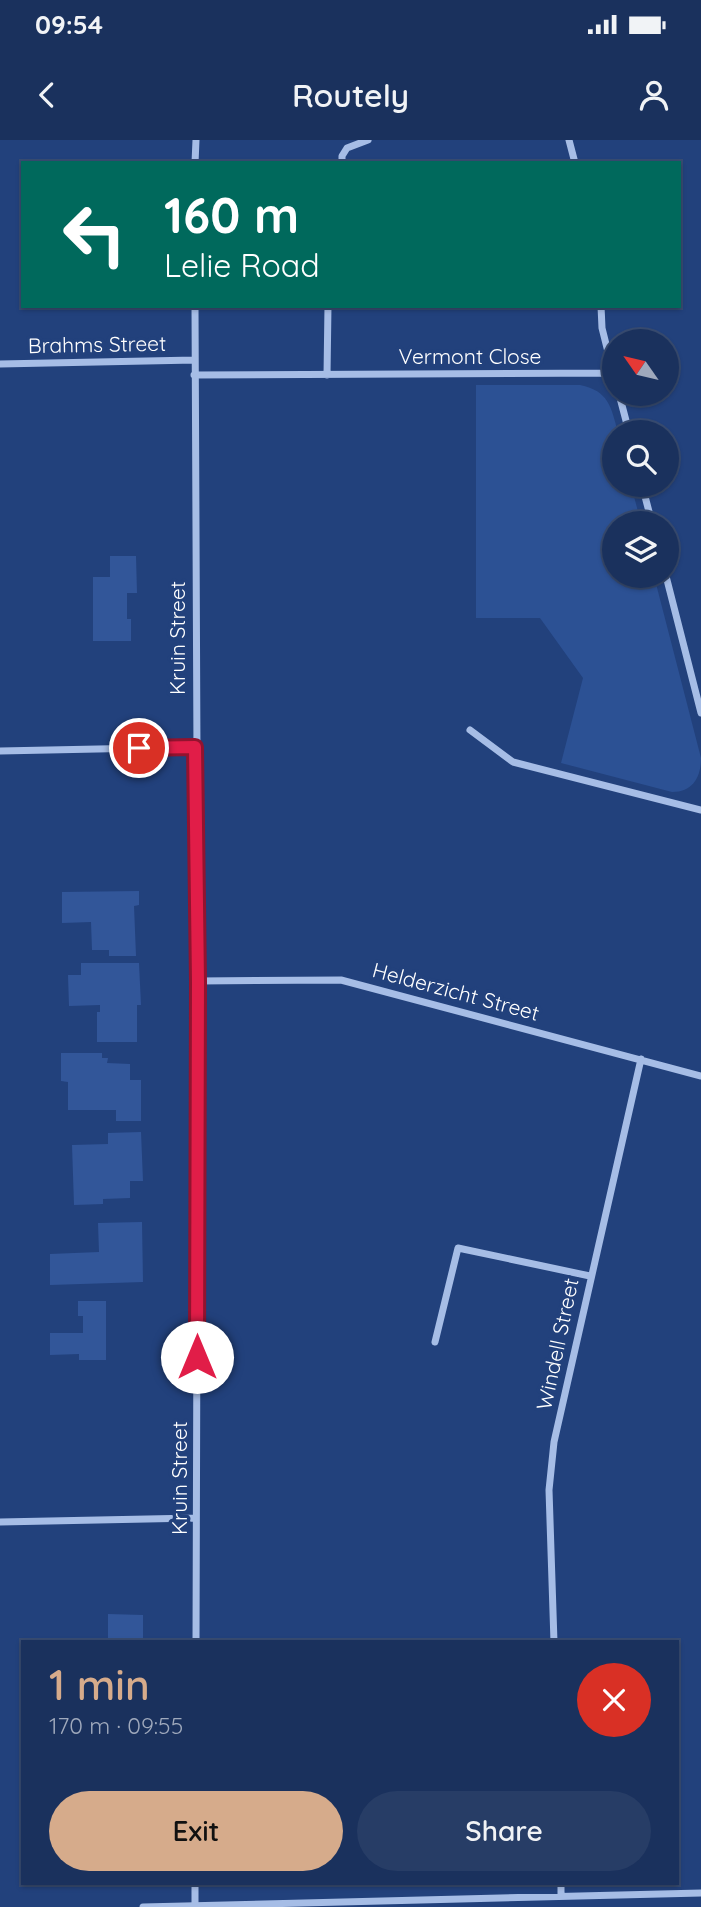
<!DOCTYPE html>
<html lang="en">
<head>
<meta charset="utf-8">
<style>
	:root { --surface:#1a315d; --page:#273d66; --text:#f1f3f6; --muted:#9fa9bc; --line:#384c72; --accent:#d6ab8b }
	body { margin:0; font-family:Quicksand,sans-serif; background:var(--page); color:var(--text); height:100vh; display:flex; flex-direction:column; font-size:26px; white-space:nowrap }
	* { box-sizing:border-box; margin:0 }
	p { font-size:23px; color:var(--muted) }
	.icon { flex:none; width:38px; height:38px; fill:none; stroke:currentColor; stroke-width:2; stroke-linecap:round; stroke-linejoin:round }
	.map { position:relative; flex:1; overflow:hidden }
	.drawer { position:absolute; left:21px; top:1500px; width:658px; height:245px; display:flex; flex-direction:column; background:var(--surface); border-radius:0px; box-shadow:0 2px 5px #0004,0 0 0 2px var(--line) }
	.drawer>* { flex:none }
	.banner { position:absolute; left:21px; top:21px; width:660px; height:147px; border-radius:0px; box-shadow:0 2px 5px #0004,0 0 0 2px var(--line); background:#00695c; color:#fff; overflow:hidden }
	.needle { width:46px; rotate:304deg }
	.fabs { position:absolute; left:602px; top:189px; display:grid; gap:14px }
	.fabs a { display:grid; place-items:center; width:77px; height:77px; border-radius:50%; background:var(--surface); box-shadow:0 2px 5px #0004,0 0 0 2px var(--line); font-size:35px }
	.pin { position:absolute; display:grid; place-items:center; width:60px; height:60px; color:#fff; margin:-30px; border:4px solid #fff; border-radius:50%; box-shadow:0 2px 7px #0007 }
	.me { position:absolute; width:77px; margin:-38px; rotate:0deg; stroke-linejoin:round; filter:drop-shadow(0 0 5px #0008) }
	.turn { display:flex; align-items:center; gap:24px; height:147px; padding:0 28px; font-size:32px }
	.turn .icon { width:91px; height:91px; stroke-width:2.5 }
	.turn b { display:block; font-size:49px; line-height:60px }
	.round { display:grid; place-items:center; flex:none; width:74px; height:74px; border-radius:37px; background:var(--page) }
	.headline { display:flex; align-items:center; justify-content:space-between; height:119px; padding:0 28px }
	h1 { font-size:42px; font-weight:600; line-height:52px; color:var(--accent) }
	.primary-button { display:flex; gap:14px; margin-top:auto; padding:14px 28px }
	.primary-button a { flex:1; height:80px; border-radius:42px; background:var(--accent); color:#111; font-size:28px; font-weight:600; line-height:80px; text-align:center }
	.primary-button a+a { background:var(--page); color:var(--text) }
	.status { display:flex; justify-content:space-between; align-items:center; height:49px; padding:0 35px; background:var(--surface); direction:ltr }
	.status svg { height:19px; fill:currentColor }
	header { display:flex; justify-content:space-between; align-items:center; height:91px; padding:0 28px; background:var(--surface); font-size:32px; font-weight:600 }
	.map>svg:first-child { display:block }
	.green { fill:#2c5194 }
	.building { fill:#325699 }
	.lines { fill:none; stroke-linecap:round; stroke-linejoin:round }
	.street { stroke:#a6bde6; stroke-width:7 }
	.route-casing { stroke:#92132f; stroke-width:18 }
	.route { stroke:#e11d48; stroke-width:12 }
	.labels { text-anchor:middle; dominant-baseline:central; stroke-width:7; stroke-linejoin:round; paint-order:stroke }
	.street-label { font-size:21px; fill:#fff; stroke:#22417c }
</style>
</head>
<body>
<div class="status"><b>09:54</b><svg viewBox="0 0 49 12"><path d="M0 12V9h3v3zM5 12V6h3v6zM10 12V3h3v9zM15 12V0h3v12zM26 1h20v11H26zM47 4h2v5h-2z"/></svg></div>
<header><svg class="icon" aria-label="back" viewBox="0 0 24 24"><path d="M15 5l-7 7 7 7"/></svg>Routely<svg class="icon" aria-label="person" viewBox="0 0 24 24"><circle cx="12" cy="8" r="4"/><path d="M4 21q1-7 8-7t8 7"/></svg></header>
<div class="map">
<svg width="701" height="1767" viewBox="0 0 701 1767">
	<rect width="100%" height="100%" fill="#22417c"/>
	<path class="green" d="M476 245H580C609 251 611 267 618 292H614V345H631L641 383H614V436H654L701 618C701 637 693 652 672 652L561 623 583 538 540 478H476Z"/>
	<path class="building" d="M110 416H136L137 453H127V479H131V501H93V437H110Z
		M139 751V765L134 766 136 816H109V810H92L91 782 62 783V752Z
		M81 823H139L141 865H137V902H97V872H100V865L69 866 68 835H81Z
		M61 913H102V918H108L107 923 130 924V940H141V981H116V970H68V942L61 941Z
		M141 992 143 1041H130V1058L103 1059V1064L74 1065 72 1005 108 1004V993Z
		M142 1082 143 1142 50 1145V1114L99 1112 98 1083Z
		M78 1161H106V1220H79V1214L50 1215V1193H83V1176H78Z
		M108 1474 143 1475V1502H108Z"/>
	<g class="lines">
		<path class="street" d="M569 0 575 23
			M195 23 196 0
			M342 23V16L347 8 368 0
			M195 166 198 841 196 1502
			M601 166 602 188 614 236
			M0 224 195 220
			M194 235 614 233
			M327 235 328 166
			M619 254 629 292
			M642 345 652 383
			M666 436 701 573
			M470 590 513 622 701 670
			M0 611 195 607
			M198 841 341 840 701 936
			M435 1202 458 1108 590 1136
			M0 1382 196 1378
			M554 1502 549 1350 554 1302 641 919
			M561 1743V1756
			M143 1767 701 1753
			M195 1767V1743"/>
	</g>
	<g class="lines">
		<g class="route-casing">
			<path id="route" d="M139 608 195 607 198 841 197 1217"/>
		</g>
		<use href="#route" class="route"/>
	</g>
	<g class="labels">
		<g class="street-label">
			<text transform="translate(97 204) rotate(-1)">Brahms Street</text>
			<text x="470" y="216">Vermont Close</text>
			<text transform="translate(177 498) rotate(-90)">Kruin Street</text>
			<text transform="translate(456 851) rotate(15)">Helderzicht Street</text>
			<text transform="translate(557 1204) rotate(-78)">Windell Street</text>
			<text transform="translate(179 1338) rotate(-90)">Kruin Street</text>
		</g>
	</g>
</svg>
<div class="fabs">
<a><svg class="needle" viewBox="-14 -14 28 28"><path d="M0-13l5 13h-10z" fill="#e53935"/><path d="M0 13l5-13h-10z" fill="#9fa9bc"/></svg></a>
<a><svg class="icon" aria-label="search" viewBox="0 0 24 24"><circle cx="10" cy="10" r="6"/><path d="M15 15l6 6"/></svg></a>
<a><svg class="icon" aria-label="layers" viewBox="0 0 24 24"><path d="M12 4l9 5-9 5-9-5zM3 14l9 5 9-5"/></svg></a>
</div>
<div class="pin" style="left:139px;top:608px;background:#d93025"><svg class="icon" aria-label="arrive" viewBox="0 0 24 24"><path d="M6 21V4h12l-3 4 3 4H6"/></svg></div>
<svg class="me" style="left:197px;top:1217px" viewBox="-20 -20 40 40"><circle r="19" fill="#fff"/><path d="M0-13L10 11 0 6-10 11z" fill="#e11d48"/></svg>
<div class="banner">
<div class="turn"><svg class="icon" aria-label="left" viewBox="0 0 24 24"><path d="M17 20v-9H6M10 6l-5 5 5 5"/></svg><div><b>160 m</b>Lelie Road</div></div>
</div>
<section class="drawer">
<div class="headline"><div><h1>1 min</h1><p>170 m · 09:55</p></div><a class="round" style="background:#d93025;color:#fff"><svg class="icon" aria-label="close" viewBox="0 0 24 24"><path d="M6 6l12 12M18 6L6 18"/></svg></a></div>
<div class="primary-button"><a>Exit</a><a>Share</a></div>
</section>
</div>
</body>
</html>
